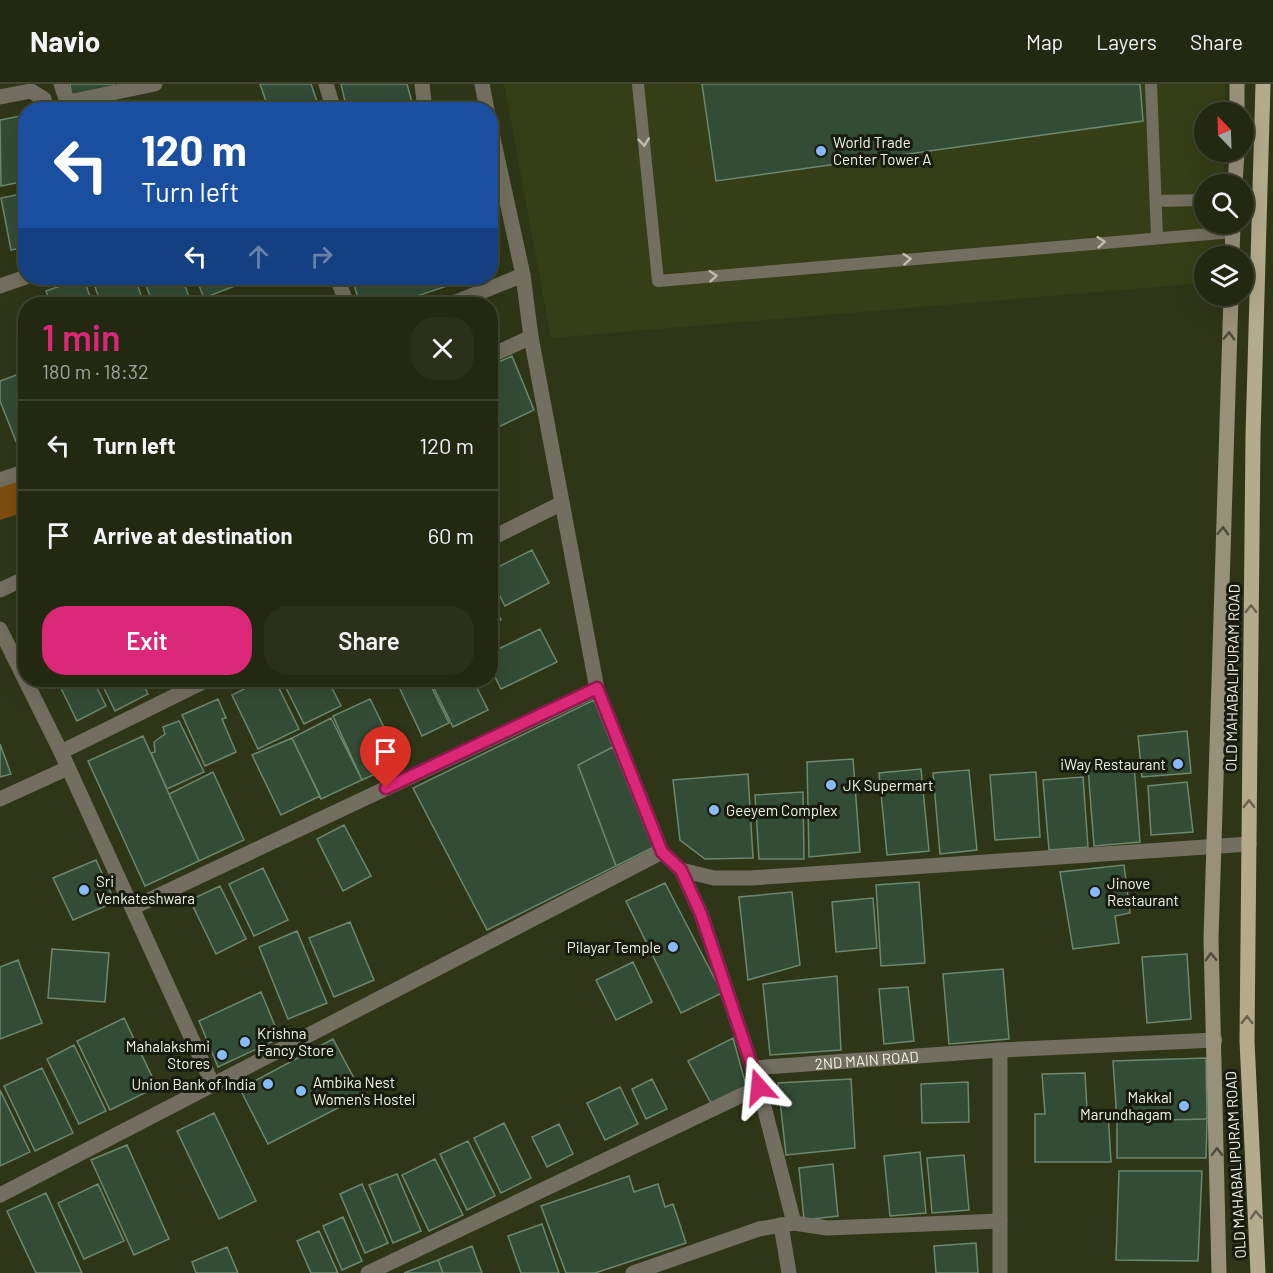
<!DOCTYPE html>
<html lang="en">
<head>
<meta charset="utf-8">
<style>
	:root { --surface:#232811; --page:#2b301a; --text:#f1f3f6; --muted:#a3a69f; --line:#404431; --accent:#db2777 }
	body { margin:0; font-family:Barlow,sans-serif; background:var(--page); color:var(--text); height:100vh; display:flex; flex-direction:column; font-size:22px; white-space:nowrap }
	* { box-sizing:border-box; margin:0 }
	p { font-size:20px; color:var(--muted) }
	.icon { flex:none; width:33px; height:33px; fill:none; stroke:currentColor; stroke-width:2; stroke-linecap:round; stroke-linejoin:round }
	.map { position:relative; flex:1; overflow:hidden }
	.details { position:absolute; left:18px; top:213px; width:480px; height:390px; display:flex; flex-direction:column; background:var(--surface); border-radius:24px; box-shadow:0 6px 24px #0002,0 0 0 2px var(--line) }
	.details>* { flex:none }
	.hud { position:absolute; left:18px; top:18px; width:480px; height:183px; border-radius:24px; box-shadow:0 6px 24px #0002,0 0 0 2px var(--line); background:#1a4fa0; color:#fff; overflow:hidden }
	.needle { width:39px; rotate:337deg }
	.fabs { position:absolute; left:1194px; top:18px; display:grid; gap:12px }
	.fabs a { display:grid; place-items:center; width:60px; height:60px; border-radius:50%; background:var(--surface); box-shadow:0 6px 24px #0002,0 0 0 2px var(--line); font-size:30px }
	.pin { position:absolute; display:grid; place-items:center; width:51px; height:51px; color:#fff; margin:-62px -26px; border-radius:50% 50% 50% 0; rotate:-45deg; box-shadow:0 0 6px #0007 }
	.pin .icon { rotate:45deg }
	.me { position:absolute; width:66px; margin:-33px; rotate:342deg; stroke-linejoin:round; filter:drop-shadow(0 0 4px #0008) }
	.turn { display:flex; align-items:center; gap:21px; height:126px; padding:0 24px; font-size:27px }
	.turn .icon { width:78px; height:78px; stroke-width:2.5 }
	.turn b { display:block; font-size:42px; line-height:51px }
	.lanes { display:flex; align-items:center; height:57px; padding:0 24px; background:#0003; justify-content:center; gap:30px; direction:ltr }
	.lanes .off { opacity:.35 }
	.round { display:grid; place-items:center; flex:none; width:63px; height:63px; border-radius:24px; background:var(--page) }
	.head { display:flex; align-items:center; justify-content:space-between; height:102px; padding:0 24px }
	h1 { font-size:36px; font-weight:600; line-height:45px; color:var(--accent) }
	.action { display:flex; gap:12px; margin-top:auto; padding:12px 24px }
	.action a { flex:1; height:69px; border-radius:24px; background:var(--accent); color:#fff; font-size:24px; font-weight:600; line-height:69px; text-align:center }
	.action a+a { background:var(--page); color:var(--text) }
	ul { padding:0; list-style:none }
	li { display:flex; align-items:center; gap:18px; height:90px; padding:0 24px; border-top:2px solid var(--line) }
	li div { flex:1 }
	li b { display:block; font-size:22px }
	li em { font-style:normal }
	header { display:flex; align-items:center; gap:36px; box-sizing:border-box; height:84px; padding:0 30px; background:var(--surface); border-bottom:2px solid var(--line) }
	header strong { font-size:28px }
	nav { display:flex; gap:33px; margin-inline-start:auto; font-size:21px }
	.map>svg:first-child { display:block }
	.built { fill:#363e17 }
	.green { fill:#7f4d0f }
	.building { fill:#334c35; stroke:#6c886e; stroke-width:1.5 }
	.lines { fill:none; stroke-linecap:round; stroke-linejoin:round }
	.lane { stroke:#736f60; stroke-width:12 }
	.street { stroke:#736f60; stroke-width:15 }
	.secondary { stroke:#98917a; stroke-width:15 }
	.primary { stroke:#b4ab8d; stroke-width:15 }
	.oneway { stroke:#bebfaf }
	.oneway2 { stroke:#4b4b39 }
	.oneway3 { stroke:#66644e }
	.route-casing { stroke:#8e194d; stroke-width:15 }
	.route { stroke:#db2777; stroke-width:10 }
	.poi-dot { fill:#89bafc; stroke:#181c0e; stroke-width:2 }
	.labels { text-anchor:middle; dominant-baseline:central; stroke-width:6; stroke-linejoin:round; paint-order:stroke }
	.poi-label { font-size:15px; fill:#f0f5e3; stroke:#181c0e; text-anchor:start }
	.street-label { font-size:15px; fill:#f0f5e3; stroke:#181c0e }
</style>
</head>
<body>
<header>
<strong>Navio</strong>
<nav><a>Map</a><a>Layers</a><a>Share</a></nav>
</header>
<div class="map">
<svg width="1273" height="1189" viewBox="0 0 1273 1189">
	<rect width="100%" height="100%" fill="#2f3617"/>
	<path class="built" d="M504 0H1225V28H1204V68H1225L1224 100H1204V140H1224L1223 172H1204V199L551 254Z"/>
	<path class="green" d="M25 392V428L0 436V401Z"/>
	<path class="building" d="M70 0H114L116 5 72 14Z
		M260 0H311L320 26H269Z
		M341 0H407L414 26H347Z
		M702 0H1140L1143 37 716 97Z
		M26 31V97L1 102 0 36Z
		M26 109V163L11 166 1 114Z
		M83 194 93 220H51L46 207Z
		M92 194H135L144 220H101Z
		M143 194H182L191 218 153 220Z
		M196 194H234L237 201 204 214Z
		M360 194H468V195L393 220 369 218 360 220 353 198Z
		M512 272 534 326 490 347V282Z
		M24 288 26 363 19 365 0 317V297Z
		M532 466 549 499 505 522 490 493V487Z
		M490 514 501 536 490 541Z
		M26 517V539L18 521Z
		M540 545 557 578 501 605 490 583V569Z
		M57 596H93L106 622 77 637Z
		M100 596H141L148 610 115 627Z
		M148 596H167L152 603Z
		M262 596H275L299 645 258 665 232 611Z
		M282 596H328L341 622 304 640Z
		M415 596H428L449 639 422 652 399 603Z
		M430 596H473L488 626 453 643Z
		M218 615 226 634 222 635 236 668 205 682 182 631Z
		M370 615 401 678 362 696 333 632Z
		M594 616 613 663 578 681 616 782 487 846 413 704Z
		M331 634 362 696 321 715 292 654Z
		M179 637 204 688 167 705 151 669 155 668 154 658 165 650 163 643Z
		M1187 647 1191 689 1142 693 1138 652Z
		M143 652 199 777 145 802 88 677Z
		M292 654 320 712 281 731 252 671Z
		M0 660 11 690 0 693Z
		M613 663 654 763 616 782 578 681Z
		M853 675 860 768 809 773 807 678Z
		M1134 680 1140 758 1094 762 1088 684Z
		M921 685 929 767 887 771 879 689Z
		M969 686 977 766 940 770 933 689Z
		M213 688 244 756 199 777 169 710Z
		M1036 688 1040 753 995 756 990 691Z
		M748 690 753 774 705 775 680 756 673 696Z
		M1083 693 1088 763 1049 766 1043 696Z
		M1187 698 1193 748 1151 751 1148 702Z
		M803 708 804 775H759L755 711Z
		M344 741 371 792 343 807 317 755Z
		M96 776 115 818 73 836 53 794Z
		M1124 781 1130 829 1115 832 1119 859 1073 865 1060 788Z
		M263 784 288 836 254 852 229 800Z
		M919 798 925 879 881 882 876 801Z
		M665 799 722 909 681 929 626 817Z
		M220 802 246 855 216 870 190 816Z
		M792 808 800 881 748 896 739 813Z
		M873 814 877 864 836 868 832 818Z
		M350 838 374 896 334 913 309 854Z
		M297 847 327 919 288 935 259 863Z
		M52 865 109 869 105 918 48 914Z
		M1187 870 1191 935 1147 939 1142 873Z
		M18 876 42 939 0 955V883Z
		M633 878 652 918 616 936 596 896Z
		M1003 885 1009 955 949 960 943 890Z
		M837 892 841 966 770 971 763 900Z
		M908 903 914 957 884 960 879 905Z
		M261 908 280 954 218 983 199 937Z
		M124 934 157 1003 110 1026 77 957Z
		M733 954 747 1005 711 1019 688 977Z
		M333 955 363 1011 268 1060 240 1005Z
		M74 961 106 1027 79 1040 47 975Z
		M1206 974 1207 1035 1117 1037 1113 977Z
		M42 984 73 1049 35 1067 4 1002Z
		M1085 989 1087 1026 1108 1028 1111 1078H1035V1030H1045L1042 990Z
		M652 995 667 1025 646 1035 632 1005Z
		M851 995 855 1064 786 1071 778 999Z
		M968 998 969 1038 922 1039 921 1000Z
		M620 1003 638 1040 605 1056 587 1019Z
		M0 1006 30 1068 0 1082Z
		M214 1029 256 1117 219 1135 177 1047Z
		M1207 1035 1206 1074H1117V1037Z
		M504 1039 531 1094 501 1109 474 1054Z
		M559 1040 573 1070 547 1083 532 1053Z
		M468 1057 495 1112 467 1126 440 1070Z
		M127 1061 169 1155 134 1171 91 1076Z
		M920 1068 926 1129 890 1132 884 1072Z
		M964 1071 969 1126 932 1129 927 1074Z
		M435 1075 463 1131 429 1147 402 1091Z
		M833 1080 838 1132 804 1136 799 1084Z
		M1119 1087H1202L1198 1177 1116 1176Z
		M397 1090 421 1147 393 1159 369 1101Z
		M629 1092 634 1108 658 1100 665 1123 673 1120 686 1159 595 1189H566L541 1122Z
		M98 1100 124 1157 84 1175 58 1119Z
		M362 1100 388 1159 365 1169 340 1110Z
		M46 1109 82 1189H36L7 1127Z
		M343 1133 362 1177 342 1186 323 1142Z
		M542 1140 559 1189H521L508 1152Z
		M319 1147 338 1189H311L297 1157Z
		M976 1159 978 1189H936L934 1162Z
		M472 1162 482 1189H443L438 1176Z
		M227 1163 238 1189H196L192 1178Z
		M438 1176 443 1189H404Z"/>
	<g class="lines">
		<path class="lane" d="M638 0 658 197 1233 148
			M1151 0 1157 153
			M1156 117 1204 116"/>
		<g class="street">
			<path d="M61 0 66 15 74 17 155 0"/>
			<path d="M326 0 334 26"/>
			<path d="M422 0 425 26"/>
			<path d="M482 0 487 26"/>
			<path d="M0 13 31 7 44 15 47 26"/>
			<path d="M490 40 523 191 531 253 597 605 662 768 681 786 701 830 759 1003 794 1139"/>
			<path d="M337 194 347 220"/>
			<path d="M0 202 26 193"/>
			<path d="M451 220 523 191"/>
			<path d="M490 272 531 253"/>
			<path d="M0 396 26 387"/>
			<path d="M490 455 562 419"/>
			<path d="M0 506 26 494"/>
			<path d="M0 545 61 668 212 999"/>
			<path d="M61 668 207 596"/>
			<path d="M0 715 68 684"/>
			<path d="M681 786 714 794H751L1249 760"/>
			<path d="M132 824 597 605"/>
			<path id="s1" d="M753 984 1000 966 1215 956"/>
			<path d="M0 1111 662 768"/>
			<path d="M781 1141 789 1189"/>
			<path d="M368 1189 759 1003"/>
			<path d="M633 1189 759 1145 794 1139 827 1144 1000 1137"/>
			<path d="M1000 1189V966"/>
		</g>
		<path class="secondary" d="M1237 28V0
			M1235 100 1237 68
			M1232 172 1233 140
			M1219 1189 1211 855 1231 212"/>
		<path class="primary" d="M1258 1189 1247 957 1253 352 1263 0"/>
	</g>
	<defs><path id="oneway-chevron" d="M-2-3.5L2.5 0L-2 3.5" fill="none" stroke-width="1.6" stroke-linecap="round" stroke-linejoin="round" transform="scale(1.5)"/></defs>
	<g class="oneway">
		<use href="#oneway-chevron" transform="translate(644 58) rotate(84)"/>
		<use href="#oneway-chevron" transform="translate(1101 158) rotate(-5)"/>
		<use href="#oneway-chevron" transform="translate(907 175) rotate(-5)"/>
		<use href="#oneway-chevron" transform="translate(713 192) rotate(-5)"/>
	</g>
	<g class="oneway2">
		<use href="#oneway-chevron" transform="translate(1229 252) rotate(-88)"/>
		<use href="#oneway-chevron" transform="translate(1223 447) rotate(-88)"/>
		<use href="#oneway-chevron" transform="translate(1211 873) rotate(-92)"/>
		<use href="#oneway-chevron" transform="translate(1217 1068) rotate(-91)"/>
	</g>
	<g class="oneway3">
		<use href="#oneway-chevron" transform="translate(1251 525) rotate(-89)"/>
		<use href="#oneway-chevron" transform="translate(1249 720) rotate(-89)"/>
		<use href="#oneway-chevron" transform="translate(1247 936) rotate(-89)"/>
		<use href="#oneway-chevron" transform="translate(1256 1131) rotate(-93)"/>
	</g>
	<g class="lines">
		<g class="route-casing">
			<path id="route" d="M386 704 597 604 662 768 681 786 701 830 759 1003"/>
		</g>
		<use href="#route" class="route"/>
	</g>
	<g class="poi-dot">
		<circle cx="821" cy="67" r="6"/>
		<circle cx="1178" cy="680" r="6"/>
		<circle cx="831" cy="701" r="6"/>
		<circle cx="714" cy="726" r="6"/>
		<circle cx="84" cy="806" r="6"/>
		<circle cx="1095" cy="808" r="6"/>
		<circle cx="673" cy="863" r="6"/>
		<circle cx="245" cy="958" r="6"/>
		<circle cx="222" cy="971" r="6"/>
		<circle cx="268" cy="1000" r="6"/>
		<circle cx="301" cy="1007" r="6"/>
		<circle cx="1184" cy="1022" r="6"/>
	</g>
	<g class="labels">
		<g class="poi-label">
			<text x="833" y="58">World Trade<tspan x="833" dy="17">Center Tower A</tspan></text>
			<text x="1166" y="680" text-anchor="end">iWay Restaurant</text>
			<text x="843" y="701">JK Supermart</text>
			<text x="726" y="726">Geeyem Complex</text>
			<text x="96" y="797">Sri<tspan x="96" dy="17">Venkateshwara</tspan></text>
			<text x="1107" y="799">Jinove<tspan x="1107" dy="17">Restaurant</tspan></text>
			<text x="661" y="863" text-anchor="end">Pilayar Temple</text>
			<text x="257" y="949">Krishna<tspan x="257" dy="17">Fancy Store</tspan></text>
			<text x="210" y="962" text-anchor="end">Mahalakshmi<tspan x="210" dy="17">Stores</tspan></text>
			<text x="313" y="998">Ambika Nest<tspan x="313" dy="17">Women's Hostel</tspan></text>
			<text x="256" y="1000" text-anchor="end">Union Bank of India</text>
			<text x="1172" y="1013" text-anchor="end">Makkal<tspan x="1172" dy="17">Marundhagam</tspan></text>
		</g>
		<g class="street-label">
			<text transform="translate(1232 594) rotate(-89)">OLD MAHABALIPURAM ROAD</text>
			<text stroke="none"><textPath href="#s1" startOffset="114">2ND MAIN ROAD</textPath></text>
			<text transform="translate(1235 1081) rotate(-93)">OLD MAHABALIPURAM ROAD</text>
		</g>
	</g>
</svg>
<div class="fabs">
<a><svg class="needle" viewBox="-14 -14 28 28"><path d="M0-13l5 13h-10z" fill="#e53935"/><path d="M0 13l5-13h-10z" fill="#a3a69f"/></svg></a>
<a><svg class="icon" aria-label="search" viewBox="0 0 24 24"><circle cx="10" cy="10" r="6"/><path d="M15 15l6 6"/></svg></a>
<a><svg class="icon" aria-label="layers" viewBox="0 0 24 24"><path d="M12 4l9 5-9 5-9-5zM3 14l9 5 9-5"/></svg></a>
</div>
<div class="pin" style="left:386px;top:704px;background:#d93025"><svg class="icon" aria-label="arrive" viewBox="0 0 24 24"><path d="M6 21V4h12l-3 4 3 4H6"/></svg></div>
<svg class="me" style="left:759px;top:1003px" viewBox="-20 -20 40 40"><path d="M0-17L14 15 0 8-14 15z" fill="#db2777" stroke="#fff" stroke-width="4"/></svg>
<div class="hud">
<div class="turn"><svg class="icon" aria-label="left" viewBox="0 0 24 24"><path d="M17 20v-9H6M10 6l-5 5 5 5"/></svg><div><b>120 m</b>Turn left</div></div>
<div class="lanes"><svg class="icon" aria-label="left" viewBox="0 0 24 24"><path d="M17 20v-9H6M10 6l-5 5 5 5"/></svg><svg class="icon off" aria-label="ahead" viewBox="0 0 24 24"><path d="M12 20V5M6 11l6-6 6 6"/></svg><svg class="icon off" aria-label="right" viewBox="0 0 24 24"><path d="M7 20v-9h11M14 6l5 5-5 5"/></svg></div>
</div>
<section class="details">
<div class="head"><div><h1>1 min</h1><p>180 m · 18:32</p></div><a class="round"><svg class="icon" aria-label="close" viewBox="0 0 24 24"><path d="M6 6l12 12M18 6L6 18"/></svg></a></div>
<ul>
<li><svg class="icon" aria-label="left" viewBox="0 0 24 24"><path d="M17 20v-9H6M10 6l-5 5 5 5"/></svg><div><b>Turn left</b></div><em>120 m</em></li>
<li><svg class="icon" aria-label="arrive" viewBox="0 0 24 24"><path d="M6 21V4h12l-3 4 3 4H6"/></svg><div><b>Arrive at destination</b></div><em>60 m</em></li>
</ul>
<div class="action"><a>Exit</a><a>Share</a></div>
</section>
</div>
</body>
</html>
